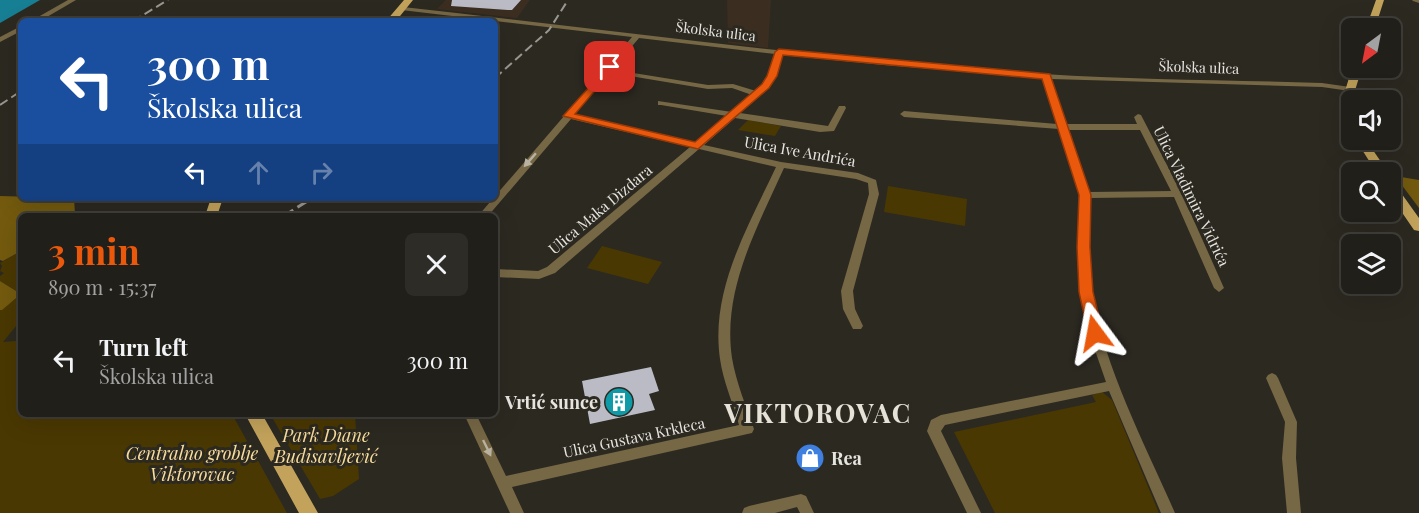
<!DOCTYPE html>
<html lang="en">
<head>
<meta charset="utf-8">
<style>
	:root { --surface:#211f19; --page:#2d2c26; --text:#f1f3f6; --muted:#a2a2a2; --line:#3e3d38; --accent:#ea580c }
	body { margin:0; font-family:"Playfair Display",serif; background:var(--page); color:var(--text); height:100vh; display:flex; flex-direction:column; font-size:22px; white-space:nowrap }
	* { box-sizing:border-box; margin:0 }
	p { font-size:20px; color:var(--muted) }
	.icon { flex:none; width:33px; height:33px; fill:none; stroke:currentColor; stroke-width:2; stroke-linecap:round; stroke-linejoin:round }
	.map { position:relative; flex:1; overflow:hidden }
	.panel { position:absolute; left:18px; top:213px; width:480px; height:204px; display:flex; flex-direction:column; background:var(--surface); border-radius:9px; box-shadow:0 6px 24px #0002,0 0 0 2px var(--line) }
	.panel>* { flex:none }
	.top-card { position:absolute; left:18px; top:18px; width:480px; height:183px; border-radius:9px; box-shadow:0 6px 24px #0002,0 0 0 2px var(--line); background:#1a4fa0; color:#fff; overflow:hidden }
	.needle { width:39px; rotate:212deg }
	.tools { position:absolute; left:1341px; top:18px; display:grid; gap:12px }
	.tools a { display:grid; place-items:center; width:60px; height:60px; border-radius:9px; background:var(--surface); box-shadow:0 6px 24px #0002,0 0 0 2px var(--line); font-size:30px }
	.pin { position:absolute; display:grid; place-items:center; width:51px; height:51px; color:#fff; margin:-26px; border-radius:12px; box-shadow:0 3px 9px #0006 }
	.me { position:absolute; width:66px; margin:-33px; rotate:347deg; stroke-linejoin:round; filter:drop-shadow(0 0 4px #0008) }
	.turn { display:flex; align-items:center; gap:21px; height:126px; padding:0 30px; font-size:27px }
	.turn .icon { width:78px; height:78px; stroke-width:2.5 }
	.turn b { display:block; font-size:42px; line-height:51px }
	.lanes { display:flex; align-items:center; height:57px; padding:0 30px; background:#0003; justify-content:center; gap:30px; direction:ltr }
	.lanes .off { opacity:.35 }
	.round { display:grid; place-items:center; flex:none; width:63px; height:63px; border-radius:9px; background:var(--page) }
	.head { display:flex; align-items:center; justify-content:space-between; height:102px; padding:0 30px }
	h1 { font-size:36px; font-weight:700; line-height:45px; color:var(--accent) }
	ul { padding:0; list-style:none }
	li { display:flex; align-items:center; gap:18px; height:90px; padding:0 30px }
	li div { flex:1 }
	li b { display:block; font-size:22px }
	li em { font-style:normal }
	.map>svg:first-child { display:block }
	.commercial { fill:#3b2e20 }
	.green { fill:#4a3802 }
	.forest { fill:#735a0e }
	.water { fill:#167f94 }
	.building { fill:#bbbbc5 }
	.lines { fill:none; stroke-linecap:round; stroke-linejoin:round }
	.minor { fill:#766745; fill-rule:evenodd }
	.major { fill:#c3a35b; fill-rule:evenodd }
	.rail-far1 { stroke:#999791; stroke-width:2; stroke-dasharray:9 4.5; stroke-linecap:butt }
	.rail { stroke:#999791; stroke-width:3; stroke-dasharray:11 5; stroke-linecap:butt }
	.oneway { fill:#b9b2a1 }
	.route { fill:#ea580c; stroke:#983908; stroke-width:1.5 }
	.labels { text-anchor:middle; dominant-baseline:central; stroke-width:6; stroke-linejoin:round; paint-order:stroke }
	.far-street-label { font-size:14px; fill:#e6e4df; stroke:#2c2921 }
	.street-label { font-size:15px; fill:#e6e4df; stroke:#2c2921 }
	.near-poi-label { font-size:18px; font-weight:bold; fill:#e6e4df; stroke:#2c2921; text-anchor:end }
	.near-park-label { font-size:18px; font-style:italic; fill:#f8dd9c; stroke:#2c2921 }
	.near-district-label { font-size:26px; font-weight:bold; letter-spacing:1.5px; fill:#e6e2d8; stroke:#2c2921 }
</style>
</head>
<body>
<div class="map">
<svg width="1419" height="513" viewBox="0 0 1419 513">
	<rect width="100%" height="100%" fill="#2c2921"/>
	<path class="commercial" d="M446 0H530L517 18 437 9Z
		M727 0H771L768 48 728 43Z"/>
	<path class="green" d="M748 120 781 126 775 136 738 130Z
		M888 186 967 199 965 226 884 212Z
		M602 246 662 262 648 284 587 268Z
		M21 251V294L0 281V276L4 273 0 271 2 266 0 263Z
		M21 295V320L3 342 16 341 21 337V414H232L287 513H0V310Z
		M1102 392 1112 400 1159 513H995L954 432 1096 402 1092 395Z
		M270 414H355L359 479 333 496 320 499Z"/>
	<path class="forest" d="M1395 176 1419 180V208Z
		M0 196 74 198 75 214 21 216V251L3 261 0 260Z
		M0 281 21 294 2 310H0Z"/>
	<path class="water" d="M0 0H40L0 23Z"/>
	<path class="building" d="M452 0H521L512 10H508L451 6Z
		M651 367 659 391 649 394 655 410 590 424 582 381Z"/>
	<g class="lines">
		<path class="minor" d="M68 0H76L40 21H31Z
			M1412 0H1419V3L1413 1Z
			M403 7C617 31 829 60 1044 74 1136 80 1229 80 1322 83L1350 87 1354 89 1350 91 1322 87 1051 79 1066 124H1137L1134 117 1138 114 1141 115 1182 194 1224 288 1219 292 1214 288 1174 197 1090 198C1089 230 1086 263 1092 294 1106 371 1144 442 1175 513H1161L1109 391 945 425 941 431 981 513H967L927 431 931 420 941 415 1106 382 1089 333 1080 292 1078 247 1080 195 1059 129 904 117 900 114 904 111 1057 124 1043 78 884 65 782 55C773 86 764 93 740 113L828 126 839 106H845L846 108 834 131 820 132 735 118 704 145 781 162 858 173 876 180 879 194 853 291 855 309 863 326 861 329H853L843 309 841 291 869 194 868 183 856 179 784 168C757 228 722 290 732 358 736 382 746 406 754 429L752 433 512 487 524 513H510L464 414H476L506 476 739 425C733 403 723 381 720 359 710 290 748 227 776 167L699 149 555 273 539 279 495 277V269L538 271 547 267 690 147 571 119 488 216H478L632 37 401 10V8ZM639 38 775 54 768 76 756 91 733 84 708 85 621 71 620 73 624 75 708 89 732 88 752 95 732 112 658 101V105H661L727 116 695 143 574 115ZM1068 130H1140L1171 191 1089 192Z
			M21 26V31L0 42V37Z
			M1272 373 1276 375 1278 378 1297 422 1296 458 1301 513H1287L1282 458 1285 422 1266 378 1268 375Z
			M801 494 806 496 814 513H800L797 507 775 513H742L744 508 749 506Z"/>
		<path class="major" d="M404 0H413L396 21H386Z
			M1376 0H1384L1375 28H1366Z
			M1352 68H1362L1352 100V124L1347 121 1342 101Z
			M1356 140H1366L1388 172H1376Z
			M1390 182 1394 183 1419 218V231L1414 230 1390 195Z
			M211 198H223L217 216H205Z
			M245 414H262L318 513H299Z"/>
		<path class="rail-far1" d="M133 21 168 0
			M495 78 549 30 568 0
			M0 105 21 91"/>
		<path class="rail" d="M284 216 312 198"/>
	</g>
	<defs><path id="oneway-solid" d="M-6-.8H1V-3.2L6.5 0L1 3.2V.8H-6Z" transform="scale(1.5)"/></defs>
	<g class="oneway">
		<use href="#oneway-solid" transform="translate(530 160) rotate(131)"/>
		<use href="#oneway-solid" transform="translate(487 448) rotate(64)"/>
	</g>
	<path class="route" d="M779 49 1050 74 1091 195 1090 247 1093 292 1103 333 1101 337 1095 339 1088 333 1079 292 1077 247 1079 195 1042 79 783 55 777 76 769 88 698 149 563 116 610 64 615 67 575 114 695 142 762 84 767 76 775 52Z"/>
	<defs>
		<g id="building-disc" transform="scale(1.5)"><circle r="9.5" fill="#0f9aa8" stroke="#2c2921"/><path d="M-4-6H4V6H1V3H-1V6H-4ZM-2.5-4.3h1.7v1.8h-1.7ZM.8-4.3h1.7v1.8H.8ZM-2.5-1h1.7V.8h-1.7ZM.8-1h1.7V.8H.8Z" fill="#fff"/></g>
		<g id="shop-disc" transform="scale(1.5)"><circle r="9.5" fill="#3f7fe0" stroke="#2c2921"/><path d="M-5-2.5h2.3a2.7 3.5 0 0 1 5.4 0H5L5.5 6h-11ZM-1.5-2.5h3a1.5 2.3 0 0 0-3 0Z" fill="#fff"/></g>
	</defs>
	<g fill-rule="evenodd">
		<use href="#building-disc" x="619" y="402"/>
		<use href="#shop-disc" x="810" y="458"/>
	</g>
	<g class="labels">
		<g class="far-street-label">
			<text transform="translate(716 31) rotate(7)">Školska ulica</text>
			<text transform="translate(1199 67) rotate(2)">Školska ulica</text>
		</g>
		<g class="street-label">
			<text transform="translate(800 151) rotate(10)">Ulica Ive Andrića</text>
			<text transform="translate(1192 196) rotate(64)">Ulica Vladimira Vidrića</text>
			<text transform="translate(600 209) rotate(-40)">Ulica Maka Dizdara</text>
			<text transform="translate(634 437) rotate(-12)">Ulica Gustava Krkleca</text>
		</g>
		<g class="near-poi-label">
			<text x="598" y="402">Vrtić sunce</text>
			<text x="831" y="458" text-anchor="start">Rea</text>
		</g>
		<g class="near-park-label">
			<text x="326" y="435">Park Diane<tspan x="326" dy="21">Budisavljević</tspan></text>
			<text x="192" y="453">Centralno groblje<tspan x="192" dy="21">Viktorovac</tspan></text>
		</g>
		<g class="near-district-label">
			<text x="818" y="412">VIKTOROVAC</text>
		</g>
	</g>
</svg>
<div class="tools">
<a><svg class="needle" viewBox="-14 -14 28 28"><path d="M0-13l5 13h-10z" fill="#e53935"/><path d="M0 13l5-13h-10z" fill="#a2a2a2"/></svg></a>
<a><svg class="icon" aria-label="sound" viewBox="0 0 24 24"><path d="M4 9h4l5-4v14l-5-4H4zM17 9q2 3 0 6"/></svg></a>
<a><svg class="icon" aria-label="search" viewBox="0 0 24 24"><circle cx="10" cy="10" r="6"/><path d="M15 15l6 6"/></svg></a>
<a><svg class="icon" aria-label="layers" viewBox="0 0 24 24"><path d="M12 4l9 5-9 5-9-5zM3 14l9 5 9-5"/></svg></a>
</div>
<div class="pin" style="left:610px;top:67px;background:#d93025"><svg class="icon" aria-label="arrive" viewBox="0 0 24 24"><path d="M6 21V4h12l-3 4 3 4H6"/></svg></div>
<svg class="me" style="left:1095px;top:333px" viewBox="-20 -20 40 40"><path d="M0-17L14 15 0 8-14 15z" fill="#ea580c" stroke="#fff" stroke-width="4"/></svg>
<div class="top-card">
<div class="turn"><svg class="icon" aria-label="left" viewBox="0 0 24 24"><path d="M17 20v-9H6M10 6l-5 5 5 5"/></svg><div><b>300 m</b>Školska ulica</div></div>
<div class="lanes"><svg class="icon" aria-label="left" viewBox="0 0 24 24"><path d="M17 20v-9H6M10 6l-5 5 5 5"/></svg><svg class="icon off" aria-label="ahead" viewBox="0 0 24 24"><path d="M12 20V5M6 11l6-6 6 6"/></svg><svg class="icon off" aria-label="right" viewBox="0 0 24 24"><path d="M7 20v-9h11M14 6l5 5-5 5"/></svg></div>
</div>
<section class="panel">
<div class="head"><div><h1>3 min</h1><p>890 m · 15:37</p></div><a class="round"><svg class="icon" aria-label="close" viewBox="0 0 24 24"><path d="M6 6l12 12M18 6L6 18"/></svg></a></div>
<ul>
<li><svg class="icon" aria-label="left" viewBox="0 0 24 24"><path d="M17 20v-9H6M10 6l-5 5 5 5"/></svg><div><b>Turn left</b><p>Školska ulica</p></div><em>300 m</em></li>
</ul>
</section>
</div>
</body>
</html>
